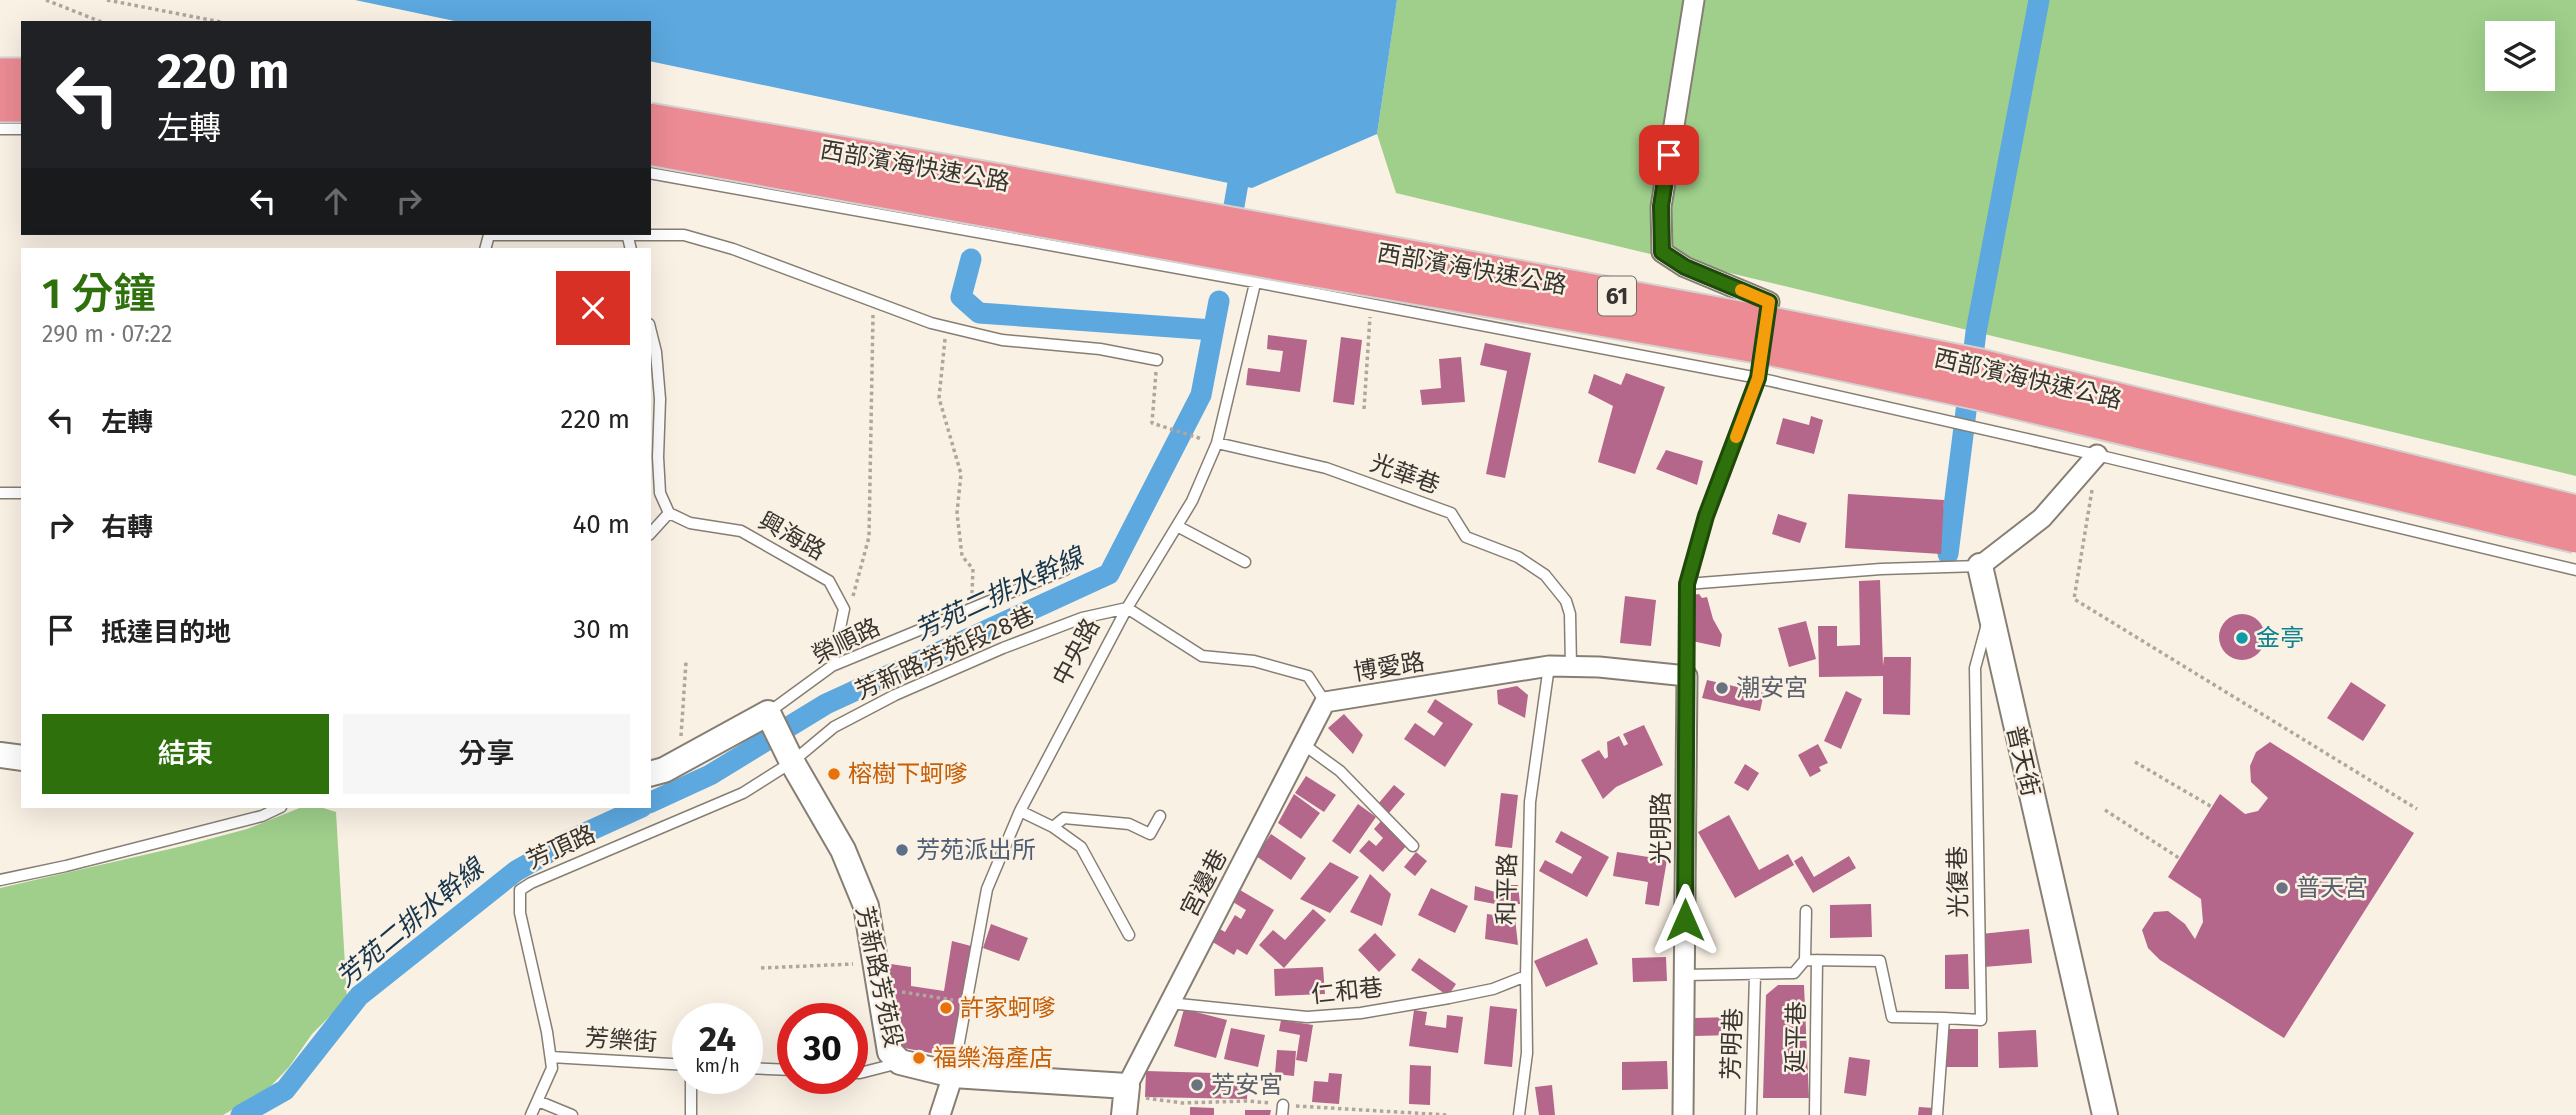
<!DOCTYPE html>
<html lang="zh-TW">
<head>
<meta charset="utf-8">
<style>
	:root { --surface:#fff; --page:#f6f6f6; --text:#222; --muted:#767676; --accent:#2e710c }
	body { margin:0; font-family:"Fira Sans","Noto Sans TC",sans-serif; background:var(--page); color:var(--text); height:100vh; display:flex; flex-direction:column; font-size:26px; white-space:nowrap }
	* { box-sizing:border-box; margin:0 }
	p { font-size:23px; color:var(--muted) }
	.icon { flex:none; width:38px; height:38px; fill:none; stroke:currentColor; stroke-width:2; stroke-linecap:round; stroke-linejoin:round }
	.map { position:relative; flex:1; overflow:hidden }
	.sheet { position:absolute; left:21px; top:248px; width:630px; height:560px; display:flex; flex-direction:column; background:var(--surface); border-radius:0px; box-shadow:0 7px 28px #0002 }
	.sheet>* { flex:none }
	.hud { position:absolute; left:21px; top:21px; width:630px; height:214px; border-radius:0px; box-shadow:0 7px 28px #0002; background:#202124; color:#fff; overflow:hidden }
	.controls { position:absolute; left:2485px; top:21px; display:grid; gap:14px }
	.controls a { display:grid; place-items:center; width:70px; height:70px; border-radius:0px; background:var(--surface); box-shadow:0 7px 28px #0002; font-size:35px }
	.speed { position:absolute; left:672px; top:1003px; display:flex; gap:14px; font-size:35px; font-weight:700; text-align:center }
	.speed>* { display:grid; place-content:center; width:91px; height:91px; border-radius:50%; background:var(--surface); box-shadow:0 7px 28px #0002; line-height:1 }
	.speed small { font-size:18px; font-weight:400 }
	.speed .limit { border:10px solid #d22; background:#fff; color:#111 }
	.pin { position:absolute; display:grid; place-items:center; width:60px; height:60px; color:#fff; margin:-30px; border-radius:14px; box-shadow:0 4px 10px #0006 }
	.me { position:absolute; width:77px; margin:-38px; rotate:0deg; stroke-linejoin:round; filter:drop-shadow(0 0 5px #0008) }
	.turn { display:flex; align-items:center; gap:24px; height:147px; padding:0 21px; font-size:32px }
	.turn .icon { width:91px; height:91px; stroke-width:2.5 }
	.turn b { display:block; font-size:49px; line-height:60px }
	.lanes { display:flex; align-items:center; height:66px; padding:0 21px; background:#0003; justify-content:center; gap:35px; direction:ltr }
	.lanes .off { opacity:.35 }
	.round { display:grid; place-items:center; flex:none; width:74px; height:74px; border-radius:0px; background:var(--page) }
	.head { display:flex; align-items:center; justify-content:space-between; height:119px; padding:0 21px }
	h1 { font-size:42px; font-weight:600; line-height:52px; color:var(--accent) }
	.cta { display:flex; gap:14px; margin-top:auto; padding:14px 21px }
	.cta a { flex:1; height:80px; border-radius:0px; background:var(--accent); color:#fff; font-size:28px; font-weight:600; line-height:80px; text-align:center }
	.cta a+a { background:var(--page); color:var(--text) }
	ul { padding:0; list-style:none }
	li { display:flex; align-items:center; gap:21px; height:105px; padding:0 21px }
	li div { flex:1 }
	li b { display:block; font-size:26px }
	li em { font-style:normal }
	.map>svg:first-child { display:block }
	.green { fill:#9fcf8b; fill-rule:evenodd }
	.water { fill:#5ca8df }
	.lines { fill:none; stroke-linecap:round; stroke-linejoin:round }
	.canal { stroke:#5ca8df; stroke-width:21 }
	.building { fill:#b4668b }
	.service-casing { stroke:#867e73; stroke-width:13 }
	.minor-casing { stroke:#867e73; stroke-width:23 }
	.tertiary-casing { stroke:#867e73; stroke-width:28 }
	.trunk-casing { stroke:#d3d2d1; stroke-width:37 }
	.path { stroke:#aea79e; stroke-width:3.5; stroke-dasharray:3.5 3.5; stroke-linecap:butt }
	.service { stroke:#fff; stroke-width:10 }
	.minor { stroke:#fff; stroke-width:19 }
	.tertiary { stroke:#fff; stroke-width:24 }
	.trunk { stroke:#ec8b93; stroke-width:33 }
	.trunk-bridge-casing { stroke:#d3d2d1; stroke-width:37; stroke-linecap:butt }
	.trunk-bridge { stroke:#ec8b93; stroke-width:33 }
	.route-casing { stroke:#1e4908; stroke-width:18 }
	.route { stroke:#2e710c; stroke-width:12 }
	.slow { stroke:#f59e0b; stroke-width:12 }
	.culture-dot { fill:#0f9aa8; stroke:#faf1e5; stroke-width:2.5 }
	.worship-dot { fill:#6b7280; stroke:#faf1e5; stroke-width:2.5 }
	.food-dot { fill:#e8710a; stroke:#faf1e5; stroke-width:2.5 }
	.service-dot { fill:#5c6f8a; stroke:#faf1e5; stroke-width:2.5 }
	.labels { text-anchor:middle; dominant-baseline:central; stroke-width:5; stroke-linejoin:round; paint-order:stroke }
	.shield { fill:#faf1e5; stroke:#726d66; stroke-width:2 }
	.shield-label { font-size:23px; font-weight:bold; fill:#383430 }
	.street-label { font-size:24px; fill:#383430; stroke:#faf1e5 }
	.culture-label { font-size:24px; fill:#0d838f; stroke:#faf1e5; text-anchor:start }
	.worship-label { font-size:24px; fill:#5b616d; stroke:#faf1e5; text-anchor:start }
	.food-label { font-size:24px; fill:#c56008; stroke:#faf1e5; text-anchor:start }
	.service-label { font-size:24px; fill:#4e5e75; stroke:#faf1e5; text-anchor:start }
	.water-label { font-size:26px; font-style:italic; fill:#15364d; stroke:#faf1e5 }
</style>
</head>
<body>
<div class="map">
<svg width="2576" height="1115" viewBox="0 0 2576 1115">
	<rect width="100%" height="100%" fill="#faf1e5"/>
	<path class="green" d="M1397 0H2576V476L1396 193 1377 134ZM2497 33H2543V79H2497Z
		M302 807H320L336 812 347 999 312 1034 289 1067 267 1090 223 1115H0V888L187 845 247 829Z"/>
	<path class="water" d="M355 0H1397L1377 134 1252 188 649 61V23H464Z"/>
	<g class="lines">
		<path class="canal" d="M1234 206 1242 160
			M971 259 961 297 979 313 1213 330
			M1948 554 1976 332 2039 0
			M649 803 710 775 826 704 1109 574 1201 395 1219 301
			M241 1115 285 1090 359 996 516 871 574 838 642 807"/>
	</g>
	<path class="building" d="M1268 335 1307 340 1300 392 1246 385 1248 368 1280 372 1283 351 1267 349Z
		M1341 337 1362 340 1354 405 1333 402Z
		M1485 343 1531 353 1505 478 1486 474 1507 371 1480 365Z
		M1461 357 1465 402 1422 405 1420 390 1441 388 1439 359Z
		M1626 373 1665 387 1635 474 1598 462 1613 406 1588 393 1594 374 1621 385Z
		M1811 416 1823 420 1814 454 1776 444 1783 418 1809 425Z
		M1666 450 1703 461 1697 485 1656 469Z
		M1848 494 1944 500 1941 554 1845 548Z
		M1778 514 1807 523 1800 543 1772 534Z
		M1880 580 1883 666 1884 657H1911L1910 715 1883 714V676L1819 677 1818 626H1837V646L1860 645 1859 581Z
		M1699 594 1702 598 1707 597 1713 619 1722 635 1720 647 1692 641V595Z
		M1625 596 1656 600 1651 646 1620 643Z
		M2219 637a23 23 0 1 1 46 0a23 23 0 1 1-46 0Z
		M1806 621 1816 659 1789 667 1778 628Z
		M1707 680 1764 693 1760 711 1702 698Z
		M2351 682 2386 705 2363 741 2327 718Z
		M1517 686 1528 695 1525 718 1498 704 1497 690Z
		M1846 691 1862 699 1841 749 1824 741Z
		M1435 699 1473 724 1445 767 1404 739 1415 723 1434 736 1443 723 1427 712Z
		M1344 714 1363 735 1353 754 1328 728Z
		M1644 725 1663 765 1616 787 1603 799 1581 760 1599 750 1605 759 1608 757 1607 742 1619 736 1624 746 1628 744 1623 734Z
		M2270 742 2414 833 2284 1038 2160 960 2148 948 2142 930 2154 912 2168 911 2185 924 2195 939 2203 922 2201 899 2168 877 2220 794 2245 814 2258 811 2268 798 2251 782 2250 766 2256 752Z
		M1818 744 1828 763 1819 767 1821 771 1810 777 1798 755Z
		M1745 764 1759 773 1748 791 1734 783Z
		M1306 776 1336 795 1324 812 1295 793Z
		M1394 785 1405 794 1389 813 1378 804Z
		M1501 793 1518 795 1512 848 1495 846Z
		M1294 794 1320 813 1301 839 1278 823Z
		M1358 804 1376 817 1350 854 1332 841Z
		M1729 815 1759 870 1788 854 1794 865 1735 898 1698 832Z
		M1382 820 1408 844 1383 872 1359 851 1369 840 1376 846 1383 838 1374 829Z
		M1561 831 1609 857 1587 897 1539 871 1545 860 1572 874 1582 857 1555 842Z
		M1271 834 1306 858 1291 880 1256 856Z
		M1416 852 1427 861 1415 876 1404 867Z
		M1617 852 1667 860 1659 906 1645 904 1648 882 1613 876Z
		M1802 856 1814 877 1849 856 1856 868 1813 893 1794 861Z
		M1330 862 1359 877 1330 913 1300 899Z
		M1370 874 1391 894 1382 926 1350 912Z
		M1507 885H1518L1520 904H1495L1474 900 1475 886 1495 892H1506Z
		M1431 888 1468 906 1455 933 1418 915Z
		M1240 890 1274 910 1247 955 1237 949 1234 955 1211 941 1218 928 1225 932 1235 915 1241 919 1246 910 1233 902Z
		M1871 904 1872 937 1830 938V905Z
		M1313 909 1326 920 1284 968 1259 945 1273 930 1285 940Z
		M1487 914 1515 918 1518 945 1485 939Z
		M991 924 1028 938 1019 961 983 948Z
		M2029 929 2032 963 1984 967 1981 934Z
		M1375 933 1396 955 1379 972 1358 950Z
		M1587 938 1598 964 1546 987 1534 961Z
		M952 941 971 946 952 1057 899 1047 884 963 911 967V986L944 991Z
		M1968 954 1969 989H1945V955Z
		M1666 957 1667 981 1633 982 1632 958Z
		M1419 958 1456 984 1448 996 1411 970Z
		M1323 967 1325 994 1275 996 1274 969Z
		M1778 985H1804L1809 1098H1763L1766 995Z
		M1490 1006 1517 1009 1512 1067 1484 1064Z
		M1184 1009 1227 1020 1216 1058 1174 1046Z
		M1414 1010 1427 1012 1425 1025 1446 1028 1447 1015 1463 1017 1458 1053 1409 1046Z
		M1733 1017 1734 1035 1695 1036 1694 1018Z
		M1281 1020 1313 1025 1307 1062 1296 1060 1300 1035 1279 1031Z
		M1231 1028 1265 1035 1258 1067 1224 1059Z
		M1946 1029H1978V1067H1946Z
		M2036 1030 2038 1067 1999 1068 1998 1032Z
		M1277 1050 1296 1051 1294 1076 1275 1074Z
		M1849 1057 1870 1060 1866 1096 1844 1093Z
		M1667 1061 1668 1089 1622 1090V1062Z
		M1410 1065 1431 1066 1430 1105 1409 1104Z
		M1146 1071 1248 1074 1247 1099 1145 1097Z
		M1329 1073 1342 1074 1339 1104 1312 1102 1314 1081 1328 1082Z
		M1552 1085 1555 1115H1539L1535 1087Z
		M1190 1107 1214 1108V1115H1190Z
		M1919 1107 1934 1108V1115H1918Z
		M1245 1110H1271L1270 1115H1245Z"/>
	<g class="lines">
		<g class="service-casing">
			<path id="service" d="M0 129H23
				M649 173 1255 282 1758 378 2097 455 2576 570
				M627 233 631 250
				M485 250 489 235H684L733 249 931 323 1002 340 1100 349 1157 360
				M649 324 656 352 660 399 658 457 660 493 669 513 690 523 741 531 829 581 844 609 832 666
				M1217 443 1326 468 1451 513 1466 537 1518 557 1545 575 1566 601 1570 614 1571 666
				M0 493H23
				M1177 526 1245 562
				M649 535 669 513
				M1687 584 1881 569 1980 566
				M1687 676V584L1706 516 1758 378 1761 353
				M769 712 832 666 1065 570
				M1303 744 1340 771 1413 846
				M1020 811 1053 827 1064 818 1129 824 1150 834 1160 816
				M1053 827 1081 847 1129 935
				M0 880 66 866 262 816 281 807
				M1806 911 1805 960 1880 961 1892 1017 1944 1018
				M1685 975 1794 973 1805 960
				M1169 1003 1307 1017 1361 1013 1449 998 1493 989 1526 976
				M551 1057 688 1065
				M747 1068 793 1070
				M852 1073H860L899 1063
				M953 1075 987 889 1020 811 1127 608 1192 501 1217 443 1257 275
				M538 1101 572 1115
				M531 1115 552 1068 547 1032 520 913V890L531 883 743 793 792 762 834 727 895 695 1003 648 1082 618 1127 608 1202 656 1254 661 1308 676 1325 702
				M691 1115V1078
				M1282 1115 1283 1105
				M1519 1115 1527 1053 1526 976 1530 802 1549 666
				M1751 1115 1755 975
				M1815 1115 1817 960
				M1937 1115 1944 1018 1981 1020 1975 668 1987 624"/>
		</g>
		<g class="minor-casing">
			<path id="minor" d="M1694 0 1661 207 1662 252 1685 267 1769 302 1768 307
				M1980 566 2042 518 2097 455
				M1127 1086 1325 702 1549 666 1599 667 1687 676 1683 1115
				M940 1115 953 1075"/>
		</g>
		<g class="tertiary-casing">
			<path id="tertiary" d="M1980 566 2105 1115
				M0 755 23 758
				M649 774 664 770 768 713 792 762 843 850 866 906 890 1052 900 1062 953 1075 1127 1086 1124 1115"/>
		</g>
		<g class="trunk-casing">
			<path id="trunk" d="M0 75H23
				M0 105H23"/>
		</g>
		<path class="path" d="M46 0 104 23
			M107 0 226 23
			M945 339 939 398 961 474 957 513 962 556 973 569 972 593
			M1156 372 1152 423 1202 439
			M1364 409 1370 317
			M2092 490 2074 599 2417 809
			M853 596 869 537 873 315
			M681 736 686 662
			M2135 762 2212 807
			M2105 810 2179 858
			M761 968 853 964
			M902 992 953 1000
			M1146 1098 1182 1103 1247 1101 1271 1103
			M1296 1106 1448 1115"/>
		<use href="#service" class="service"/>
		<use href="#minor" class="minor"/>
		<use href="#tertiary" class="tertiary"/>
		<use href="#trunk" class="trunk"/>
		<g class="trunk-bridge-casing">
			<path id="trunk-bridge" d="M649 120 989 179 1771 324 1980 366 2576 512
				M649 148 1288 265 1768 348 1974 392 2576 536"/>
		</g>
		<use href="#trunk-bridge" class="trunk-bridge"/>
	</g>
	<g class="lines">
		<g class="route-casing">
			<path id="route" d="M1669 155 1661 206 1662 252 1685 267 1769 302 1758 378 1706 516 1687 584 1685 920"/>
		</g>
		<use href="#route" class="route"/>
		<path class="slow" d="M1736 437 1758 378 1769 302 1741 290"/>
	</g>
	<circle class="culture-dot" cx="2242" cy="638" r="7"/>
	<g class="worship-dot">
		<circle cx="1722" cy="688" r="7"/>
		<circle cx="2282" cy="888" r="7"/>
		<circle cx="1197" cy="1085" r="7"/>
	</g>
	<g class="food-dot">
		<circle cx="834" cy="774" r="7"/>
		<circle cx="946" cy="1008" r="7"/>
		<circle cx="919" cy="1058" r="7"/>
	</g>
	<circle class="service-dot" cx="902" cy="850" r="7"/>
	<g class="labels">
		<rect class="shield" x="1598" y="276.5" width="38" height="39" rx="5"/>
		<g class="shield-label">
			<text x="1617" y="296">61</text>
		</g>
		<g class="street-label">
			<text transform="translate(915 166) rotate(10)">西部濱海快速公路</text>
			<text transform="translate(1472 269) rotate(10)">西部濱海快速公路</text>
			<text transform="translate(2028 379) rotate(13)">西部濱海快速公路</text>
			<text transform="translate(1405 474) rotate(20)">光華巷</text>
			<text transform="translate(792 536) rotate(29)">興海路</text>
			<text transform="translate(846 641) rotate(-26)">榮順路</text>
			<text transform="translate(1076 652) rotate(-62)">中央路</text>
			<text transform="translate(945 653) rotate(-24)">芳新路芳苑段28巷</text>
			<text transform="translate(1389 667) rotate(-9)">博愛路</text>
			<text transform="translate(2023 761) rotate(77)">普天街</text>
			<text transform="translate(1661 828) rotate(-90)">光明路</text>
			<text transform="translate(561 847) rotate(-24)">芳頂路</text>
			<text transform="translate(1958 882) rotate(-91)">光復巷</text>
			<text transform="translate(1204 883) rotate(-63)">宮邊巷</text>
			<text transform="translate(1507 889) rotate(-89)">和平路</text>
			<text transform="translate(879 977) rotate(78)">芳新路芳苑段</text>
			<text transform="translate(1347 991) rotate(-6)">仁和巷</text>
			<text transform="translate(1796 1037) rotate(-89)">延平巷</text>
			<text transform="translate(621 1040) rotate(4)">芳樂街</text>
			<text transform="translate(1732 1044) rotate(-88)">芳明巷</text>
		</g>
		<g class="culture-label">
			<text x="2256" y="638">金亭</text>
		</g>
		<g class="worship-label">
			<text x="1736" y="688">潮安宮</text>
			<text x="2296" y="888">普天宮</text>
			<text x="1211" y="1085">芳安宮</text>
		</g>
		<g class="food-label">
			<text x="848" y="774">榕樹下蚵嗲</text>
			<text x="960" y="1008">許家蚵嗲</text>
			<text x="933" y="1058">福樂海產店</text>
		</g>
		<g class="service-label">
			<text x="916" y="850">芳苑派出所</text>
		</g>
		<g class="water-label">
			<text transform="translate(999 594) rotate(-25)">芳苑二排水幹線</text>
			<text transform="translate(410 923) rotate(-40)">芳苑二排水幹線</text>
		</g>
	</g>
</svg>
<div class="controls">
<a><svg class="icon" aria-label="layers" viewBox="0 0 24 24"><path d="M12 4l9 5-9 5-9-5zM3 14l9 5 9-5"/></svg></a>
</div>
<div class="speed"><div>24<small>km/h</small></div><div class="limit">30</div></div>
<div class="pin" style="left:1669px;top:155px;background:#d93025"><svg class="icon" aria-label="arrive" viewBox="0 0 24 24"><path d="M6 21V4h12l-3 4 3 4H6"/></svg></div>
<svg class="me" style="left:1685px;top:920px" viewBox="-20 -20 40 40"><path d="M0-17L14 15 0 8-14 15z" fill="#2e710c" stroke="#fff" stroke-width="4"/></svg>
<div class="hud">
<div class="turn"><svg class="icon" aria-label="left" viewBox="0 0 24 24"><path d="M17 20v-9H6M10 6l-5 5 5 5"/></svg><div><b>220 m</b>左轉</div></div>
<div class="lanes"><svg class="icon" aria-label="left" viewBox="0 0 24 24"><path d="M17 20v-9H6M10 6l-5 5 5 5"/></svg><svg class="icon off" aria-label="ahead" viewBox="0 0 24 24"><path d="M12 20V5M6 11l6-6 6 6"/></svg><svg class="icon off" aria-label="right" viewBox="0 0 24 24"><path d="M7 20v-9h11M14 6l5 5-5 5"/></svg></div>
</div>
<section class="sheet">
<div class="head"><div><h1>1 分鐘</h1><p>290 m · 07:22</p></div><a class="round" style="background:#d93025;color:#fff"><svg class="icon" aria-label="close" viewBox="0 0 24 24"><path d="M6 6l12 12M18 6L6 18"/></svg></a></div>
<ul>
<li><svg class="icon" aria-label="left" viewBox="0 0 24 24"><path d="M17 20v-9H6M10 6l-5 5 5 5"/></svg><div><b>左轉</b></div><em>220 m</em></li>
<li><svg class="icon" aria-label="right" viewBox="0 0 24 24"><path d="M7 20v-9h11M14 6l5 5-5 5"/></svg><div><b>右轉</b></div><em>40 m</em></li>
<li><svg class="icon" aria-label="arrive" viewBox="0 0 24 24"><path d="M6 21V4h12l-3 4 3 4H6"/></svg><div><b>抵達目的地</b></div><em>30 m</em></li>
</ul>
<div class="cta"><a>結束</a><a>分享</a></div>
</section>
</div>
</body>
</html>
